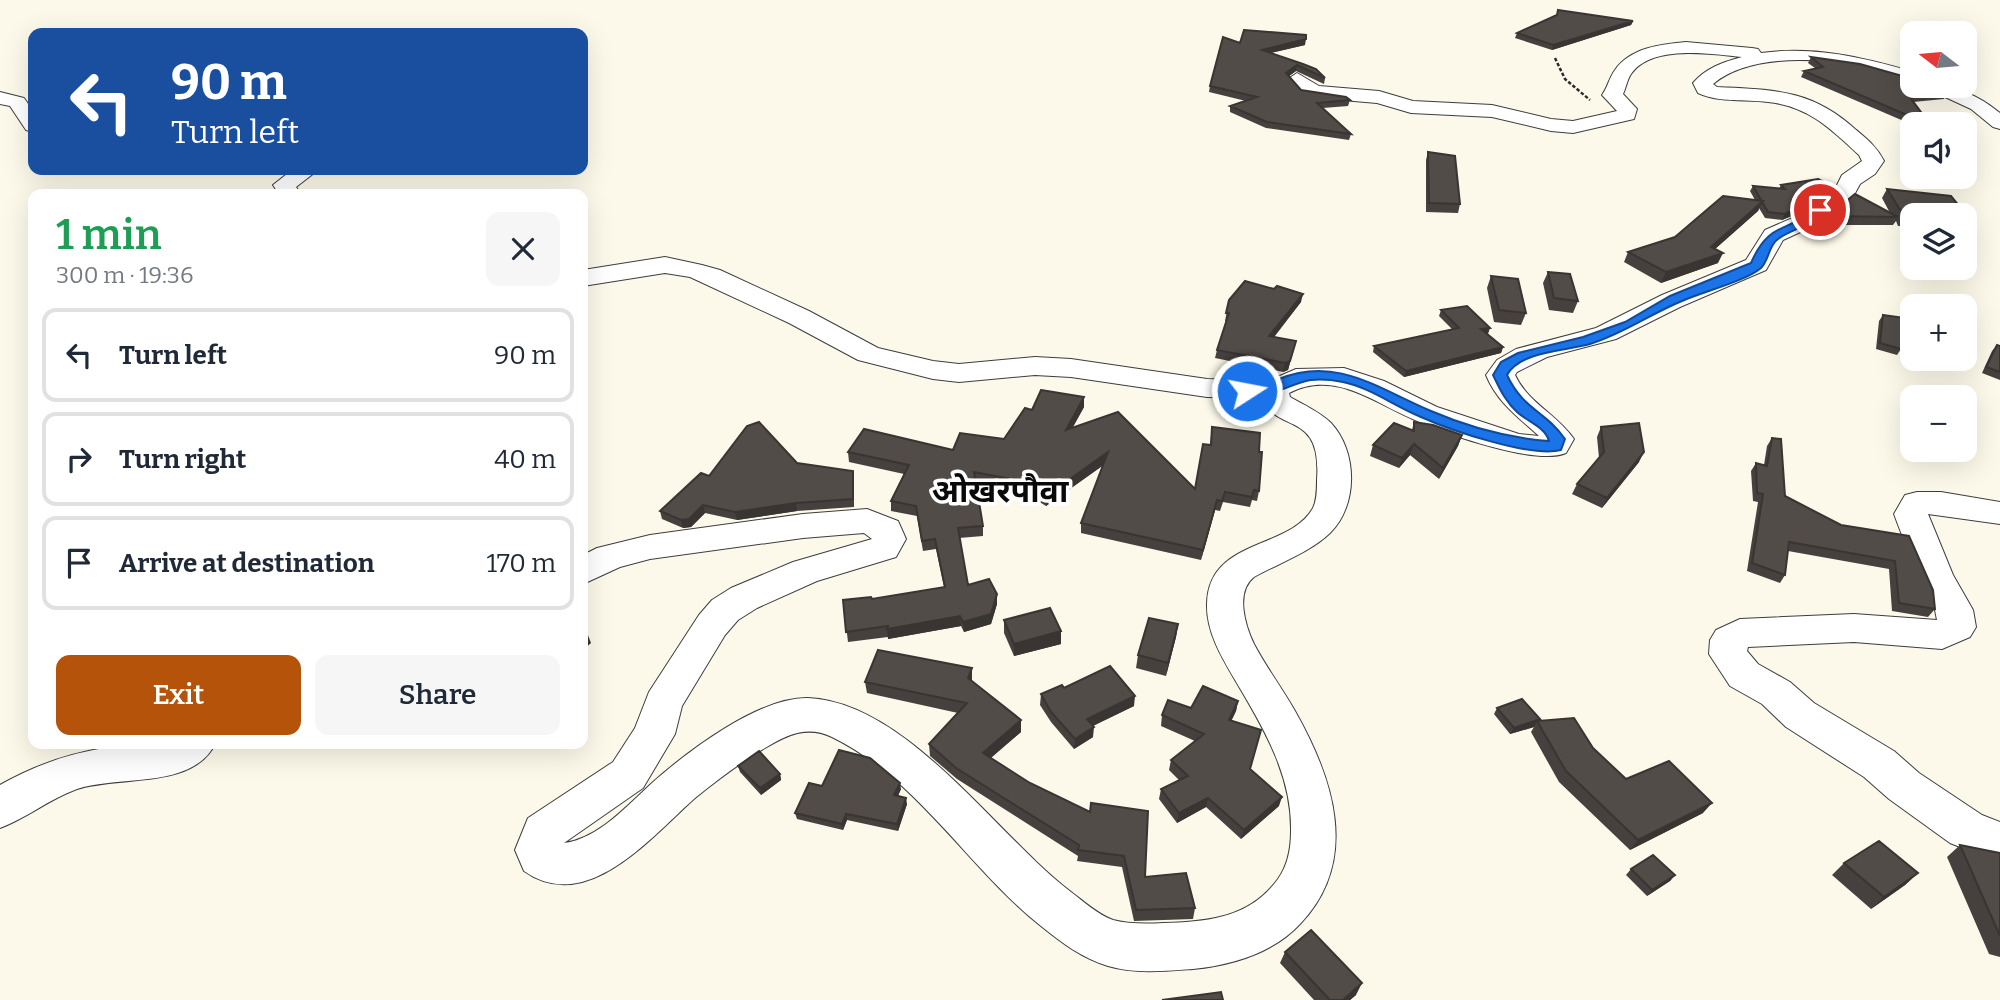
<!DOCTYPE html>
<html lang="en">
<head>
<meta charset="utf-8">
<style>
	:root { --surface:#fff; --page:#f6f6f7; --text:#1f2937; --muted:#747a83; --line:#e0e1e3; --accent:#b45309 }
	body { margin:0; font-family:Bitter,"Noto Sans Devanagari",serif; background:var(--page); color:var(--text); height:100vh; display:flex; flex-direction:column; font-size:26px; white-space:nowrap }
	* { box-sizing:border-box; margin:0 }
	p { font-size:23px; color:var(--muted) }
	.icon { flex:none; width:38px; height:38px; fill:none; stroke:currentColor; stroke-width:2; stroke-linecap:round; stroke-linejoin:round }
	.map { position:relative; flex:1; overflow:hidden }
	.details { position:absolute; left:28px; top:189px; width:560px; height:560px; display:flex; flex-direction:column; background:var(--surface); border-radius:14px; box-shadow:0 7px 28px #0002 }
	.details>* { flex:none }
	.top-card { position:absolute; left:28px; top:28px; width:560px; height:147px; border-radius:14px; box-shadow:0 7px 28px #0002; background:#1a4fa0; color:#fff; overflow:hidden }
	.needle { width:46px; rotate:286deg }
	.fabs { position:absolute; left:1900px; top:21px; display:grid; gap:14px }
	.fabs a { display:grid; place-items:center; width:77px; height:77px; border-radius:14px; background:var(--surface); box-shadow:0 7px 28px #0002; font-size:35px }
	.pin { position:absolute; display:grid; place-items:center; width:60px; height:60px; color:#fff; margin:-30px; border:4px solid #fff; border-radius:50%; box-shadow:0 2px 7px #0007 }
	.me { position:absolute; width:77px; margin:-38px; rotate:79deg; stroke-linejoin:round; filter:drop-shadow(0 0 5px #0008) }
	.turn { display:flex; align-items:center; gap:24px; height:147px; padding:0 28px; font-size:32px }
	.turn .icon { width:91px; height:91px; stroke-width:2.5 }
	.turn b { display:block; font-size:49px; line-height:60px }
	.round { display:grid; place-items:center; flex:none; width:74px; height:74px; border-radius:14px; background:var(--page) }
	.summary { display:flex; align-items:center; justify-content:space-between; height:119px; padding:0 28px }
	h1 { font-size:42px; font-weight:600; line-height:52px; color:#1e9e55 }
	.button { display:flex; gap:14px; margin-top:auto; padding:14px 28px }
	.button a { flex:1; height:80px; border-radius:14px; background:var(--accent); color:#fff; font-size:28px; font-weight:600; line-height:80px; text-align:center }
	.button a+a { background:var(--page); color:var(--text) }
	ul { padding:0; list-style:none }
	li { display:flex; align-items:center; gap:21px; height:94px; margin:0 14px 10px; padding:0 14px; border:4px solid var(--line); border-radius:14px }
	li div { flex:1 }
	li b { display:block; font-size:26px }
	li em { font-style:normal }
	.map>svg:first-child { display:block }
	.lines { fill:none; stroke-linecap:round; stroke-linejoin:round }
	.minor-casing { stroke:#3d3d3d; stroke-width:2 }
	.path { stroke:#2c2c2c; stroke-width:2.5; stroke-dasharray:3.5 2; stroke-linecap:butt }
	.minor { fill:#fff; fill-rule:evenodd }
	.wall { fill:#46413e }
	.shaded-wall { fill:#393532 }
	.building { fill:#514c48; stroke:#393532; stroke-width:2 }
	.route { fill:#1a73e8; stroke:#114b97; stroke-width:2 }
	.labels { text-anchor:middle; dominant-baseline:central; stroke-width:7; stroke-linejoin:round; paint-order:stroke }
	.district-label { font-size:32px; font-weight:bold; fill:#0a0a0a; stroke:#fff }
</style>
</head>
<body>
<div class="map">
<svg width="2000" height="1000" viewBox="0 0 2000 1000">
	<rect width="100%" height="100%" fill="#fcf9ea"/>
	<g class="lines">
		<g class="minor-casing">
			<path id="minor" d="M1686 42 1752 48 1758 49 1761 53C1814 46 1862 57 1913 72V84C1892 78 1871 70 1850 65 1808 57 1747 56 1713 84L1717 87C1774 90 1811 89 1855 129 1867 139 1877 147 1884 161L1875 174 1860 184 1853 197 1820 223 1783 240 1766 270 1680 307 1616 339 1547 357 1517 372 1515 375C1528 403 1557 414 1574 439L1566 453C1535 466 1447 434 1415 420 1374 403 1335 369 1289 393L1290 397C1304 405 1320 412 1331 423 1358 452 1358 506 1330 533 1309 553 1279 563 1254 577 1235 592 1245 625 1254 644 1266 667 1282 688 1295 711 1333 778 1361 860 1300 924 1273 953 1232 965 1193 969 1166 971 1135 974 1108 966 1082 958 1062 943 1041 926 968 868 918 779 832 737 807 725 787 735 765 748 740 763 717 780 695 798 652 836 587 916 524 871L515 850 528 818 613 762 635 728 649 692 699 615 712 600 731 588 793 562 872 539 864 533 803 538 650 559 620 567 583 584V555L597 548 650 535 803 514 867 509 898 521 906 539 896 557 817 581 757 608 738 620 725 635 682 706 675 734 643 788 564 843C598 839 628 805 652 783 688 751 759 697 808 698 907 702 997 836 1071 892 1083 901 1098 915 1113 920 1128 924 1147 924 1163 923 1208 922 1250 918 1278 879 1288 865 1291 848 1291 831 1292 779 1267 734 1241 690 1226 664 1206 635 1207 604 1208 538 1290 550 1313 508 1317 500 1317 489 1317 480 1322 410 1279 435 1261 398L1207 397 1071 377 1035 375 959 382 933 379 858 360 789 323 690 277 665 273 583 286V270L665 257 702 265 720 270 809 311 878 348 933 361 959 364 1035 357 1071 359 1207 379 1268 381 1296 369 1344 368 1384 381 1437 407 1519 434 1539 436C1518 417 1497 402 1486 375L1497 360 1516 349 1596 328 1662 295 1746 260 1765 230 1804 213 1835 189 1842 175 1862 161 1859 155C1831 129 1808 106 1768 102 1744 99 1720 103 1698 93L1693 83C1706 68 1723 62 1742 57 1711 54 1652 44 1631 74 1627 80 1626 88 1623 94L1637 109 1634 119 1573 133 1551 131 1492 117 1411 113 1377 103 1319 98 1302 94 1288 79 1297 73 1319 86 1379 91 1413 101 1492 105 1551 119 1573 121 1617 111 1602 95C1608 87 1609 78 1615 70 1630 48 1661 44 1686 42Z
				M1927 86C1956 85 1978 95 2000 113V129L1993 127 1971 109 1930 90Z
				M0 92 24 98 33 111V132L26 130 10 106 0 104Z
				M292 170H318L296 187 301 194H279L273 185Z
				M1917 492H1941L2000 502V524L1928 514 1953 575 1973 610 1976 627 1970 637 1942 649 1854 642 1748 647 1747 651 1758 664 1790 682 1814 703 1894 751 1919 773 1982 815 2000 822V863L1950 843 1889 799 1864 777 1786 727 1762 704 1730 686 1709 654 1710 640 1716 630 1740 619 1854 614 1937 620 1935 610 1917 575 1894 514 1905 495Z
				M215 744C192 790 118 775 77 789 49 799 27 818 0 828V785C70 745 137 740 215 744Z"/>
		</g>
		<path class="path" d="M1555 58 1565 79 1590 100"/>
		<use href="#minor" class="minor"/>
	</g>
	<path class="wall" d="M1633 21 1631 25 1552 50 1515 38 1517 33Z
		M1240 43 1305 45 1271 53 1325 78 1324 84 1296 71 1289 76 1301 90 1350 100 1348 106 1323 108 1351 134 1349 140 1266 128 1230 112V106L1246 101 1209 92 1210 86Z
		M1811 57 1947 93 1944 99 1913 102 1930 124H1913V125L1801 77 1804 71 1815 68 1808 63Z
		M1428 152 1460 204 1458 213 1426 212V160Z
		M1781 185 1831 186 1828 191 1803 211 1782 220 1765 218 1759 208 1758 211 1715 249 1718 263 1661 283 1624 262 1628 252 1675 237 1755 200 1750 191 1753 186 1779 189Z
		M1887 189 1951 196 1968 217 1965 221V215H1913V226H1898L1896 221 1893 225H1823L1828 216 1855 194 1890 213 1882 198Z
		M1548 272 1578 301 1573 313 1549 310 1543 283Z
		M1491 276 1526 313 1521 325 1494 322 1487 288Z
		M1229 300 1301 302 1273 337 1296 341 1288 370 1283 372 1215 358 1217 350 1226 321H1225Z
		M1441 310 1488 334 1503 347 1501 353 1404 377 1373 352 1374 346 1453 330 1439 316Z
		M1883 315 1901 349 1897 355 1876 349 1879 321Z
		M1997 345 2000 346V380L1982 373 1992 351Z
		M1084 397V407L1072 428 1195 489 1210 445 1212 427 1259 491 1257 501 1252 500 1250 507 1223 502 1220 511 1215 510 1201 560 1081 533V523L1103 465 1046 506 1022 491 976 482 983 526V536L959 538 968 585 997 604 991 624 964 632 961 626 888 639V637L848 642 843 600 872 599 944 587 936 549 923 551 917 516 891 511V501L904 474 849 462 848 452 953 450 1004 439 1032 410Z
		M1414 422 1462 435 1458 446 1439 479 1410 455 1399 468 1370 456 1373 445 1412 430Z
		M1601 427 1639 462 1602 508 1572 494 1577 484 1599 458 1597 437Z
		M1772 438 1785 496 1841 525 1909 536 1935 609 1928 617 1892 611 1889 569 1788 551 1785 575 1780 583 1747 571 1758 502 1753 501 1751 471 1756 463 1764 465 1767 446Z
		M797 463 854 479V507L797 511 737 520 705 513 691 527 683 528 662 519 660 511 709 476Z
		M1004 620 1061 644 1014 656 1004 633Z
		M1178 624 1176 637 1166 676 1136 668 1138 655Z
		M972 679V681L1021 732 991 758 1030 783 1090 812 1145 877 1195 908 1193 919 1134 921 1122 867 1077 861 1078 856 957 779 930 756 929 744 958 713 867 693 865 682Z
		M1064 688 1134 706 1093 726V737L1074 749 1051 722 1040 705 1041 694Z
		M1238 701 1236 711 1231 721 1250 769 1279 806 1241 839 1206 807 1177 823 1159 799 1161 789 1179 780 1169 770 1171 760 1195 741 1161 726 1162 715 1191 708Z
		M1497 708 1539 721 1593 748 1626 779 1703 813 1630 850 1559 782 1531 732 1534 727 1510 734 1494 714Z
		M738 766 780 774 781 780 761 795 740 772Z
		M822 786 901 789 898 796 907 804 898 831 847 820 843 830 797 819 795 813Z
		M1960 845 2000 853V957L1989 954 1947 857Z
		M1844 863 1918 873 1905 885 1871 909 1832 875Z
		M1631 869 1675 875 1670 881 1647 896 1626 875Z
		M1285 952 1356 995 1350 1000H1314L1280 963Z"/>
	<path class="shaded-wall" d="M1633 21 1631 25 1552 50 1553 45Z
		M1306 39 1305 45 1261 55 1262 50Z
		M1297 65 1296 71 1285 79 1286 73Z
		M1831 186 1828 191 1803 211 1782 220 1785 214Z
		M1763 201 1758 211 1706 257 1711 247Z
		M1723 253 1718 263 1661 283 1666 272Z
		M1303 294 1301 302 1268 345 1269 336Z
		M1490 328 1488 334 1481 329Z
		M1296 341 1288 370 1283 372 1285 363Z
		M1503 347 1501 353 1404 377 1406 371Z
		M1084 397V407L1066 440V430Z
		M1462 435 1458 446 1439 479 1443 468Z
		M1414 444 1410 455 1399 468 1402 458Z
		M1108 452V462L1046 506V496Z
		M1644 452 1639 462 1602 508 1607 498Z
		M1217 500 1215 510 1201 560 1203 550Z
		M796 503 797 511 737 520 735 512Z
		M703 505 705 513 691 527 683 528 681 520Z
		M997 594V604L991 624 964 632 963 622Z
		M960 616 961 626 888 639 887 629Z
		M1178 624 1176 637 1166 676 1168 663Z
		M586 630 591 643 583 650V633Z
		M1061 631V644L1014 656V644Z
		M972 668V679L969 690 968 678Z
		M1135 696 1134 706 1086 729 1087 719Z
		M1238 701 1236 711 1227 730 1229 720Z
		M1540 719 1538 722 1537 721 1534 727 1510 734 1514 728Z
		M1021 720V732L983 764V753Z
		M1094 727 1093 737 1074 749 1075 739Z
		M780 774 781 780 761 795 760 788Z
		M900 783 901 789 895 802 894 795Z
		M1282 797 1279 806 1241 839 1244 830Z
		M906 798 907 804 898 831 897 824Z
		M1208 798 1206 807 1177 823 1179 813Z
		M1712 803 1703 813 1630 850 1638 840Z
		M846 814 847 820 843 830 842 824Z
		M1918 873 1905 885 1871 909 1884 897Z
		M1675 875 1670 881 1647 896 1652 890Z
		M1362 983 1356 995 1350 1000H1343Z"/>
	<path class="building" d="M1558 10 1633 21 1553 45 1517 33 1557 15Z
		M1244 30 1306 35V39L1262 50 1303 64 1316 69 1325 78 1297 65 1286 73 1301 90 1346 97 1350 100 1317 103 1351 134 1267 122 1230 106 1257 97 1210 86 1223 37 1240 43Z
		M1811 57 1860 64 1913 79V86H1930L1947 93 1909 96 1930 124H1928L1804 71 1823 67Z
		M1428 152 1455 156 1460 204 1429 203Z
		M1818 179 1831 186 1806 205 1785 214 1768 212 1753 186 1785 189 1781 185Z
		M1887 189 1951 196 1968 217H1965V215L1904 216Z
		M1855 194 1898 217 1828 216Z
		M1723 196 1763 201 1711 247 1723 253 1666 272 1628 252 1675 237Z
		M1548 272 1570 274 1578 301 1554 298Z
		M1491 276 1518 279 1526 313 1499 310Z
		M1245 281 1274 289 1277 286 1303 294 1269 336 1296 341 1290 361 1285 363 1217 350 1229 313H1226L1229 300Z
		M1467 306 1490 328 1481 329 1503 347 1406 371 1374 346 1459 328 1441 310Z
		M1883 315 1905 318 1901 349 1880 343Z
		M1997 345 2000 346V372L1986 367Z
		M1041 390 1084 397 1066 430 1118 412 1195 489 1203 444 1211 445 1212 427 1260 433 1259 452H1262L1259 491 1254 490 1252 497 1225 492 1222 501 1217 500 1203 550 1081 523 1108 452 1046 496 1022 481 974 472 983 526 958 528 968 585 989 579 997 594 991 614 963 622 960 616 887 629 888 626 846 632 843 600 871 597 872 599 945 587 935 539 922 541 916 506 891 501 909 465 848 452 864 429 953 450 960 433 1004 439 1025 408 1032 410Z
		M759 422 797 463 853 471V499L796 503 735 512 703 505 689 519 681 520 660 511 701 473 709 476 747 426Z
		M1414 422 1433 425 1462 435 1443 468 1414 444 1402 458 1373 445 1394 423 1414 431Z
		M1639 423 1644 452 1607 498 1577 484 1604 452 1601 427Z
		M1772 438 1781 439 1785 496 1841 525 1909 536 1933 590 1935 609 1899 603 1895 561 1789 542 1785 575 1752 563 1763 494 1757 493 1756 463 1767 466Z
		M1050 608 1061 631 1014 644 1004 620Z
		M1149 618 1178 624 1168 663 1138 655Z
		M878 650 972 668 968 678 1021 720 983 753 1030 783 1090 812 1091 803 1148 811 1145 877 1186 873 1195 908 1136 910 1124 856 1078 850 1079 845 956 768 929 744 967 703 865 682Z
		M1110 666 1135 696 1087 719 1094 727 1075 739 1051 712 1041 694 1062 685 1064 688Z
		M1203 686 1238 701 1229 720 1261 730 1250 769 1282 797 1244 830 1208 798 1179 813 1161 789 1188 776 1171 760 1204 734 1162 715 1168 700 1191 708Z
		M1522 699 1540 719 1514 728 1497 708Z
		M1574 718 1593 748 1626 779 1669 761 1712 803 1638 840 1566 771 1537 721Z
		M839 750 870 758 900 783 894 795 906 798 897 824 846 814 842 824 795 813 809 783 822 786Z
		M759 751 780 774 760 788 738 766Z
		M1879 841 1918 873 1884 897 1844 863Z
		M1960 845 2000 853V936Z
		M1653 855 1675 875 1652 890 1631 869Z
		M1311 930 1362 983 1343 1000H1330L1285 952Z
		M1221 992 1223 1000H1162Z"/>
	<path class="route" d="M1816 207 1826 210C1814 225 1797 227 1781 237 1768 244 1770 259 1761 268 1746 281 1702 292 1682 301 1650 314 1623 334 1590 344 1566 351 1520 351 1507 375 1524 411 1545 410 1565 439L1561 450C1531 458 1450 430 1421 417 1394 406 1371 388 1343 382 1333 380 1320 379 1311 380 1291 382 1258 407 1240 391 1249 383 1261 389 1270 385 1274 384 1276 380 1279 379 1337 355 1380 390 1431 411 1468 427 1510 438 1549 441 1545 427 1528 422 1517 412 1505 401 1500 389 1493 375L1501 362 1518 353 1583 337 1625 322 1670 296 1751 263C1770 219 1789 234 1816 207Z"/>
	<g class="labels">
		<g class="district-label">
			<text x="1000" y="491">ओखरपौवा</text>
		</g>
	</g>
</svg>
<div class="fabs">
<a><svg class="needle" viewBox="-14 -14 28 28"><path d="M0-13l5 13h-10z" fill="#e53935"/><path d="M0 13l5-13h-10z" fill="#747a83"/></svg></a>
<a><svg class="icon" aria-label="sound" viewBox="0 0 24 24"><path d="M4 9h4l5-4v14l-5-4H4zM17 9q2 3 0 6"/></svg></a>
<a><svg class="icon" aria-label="layers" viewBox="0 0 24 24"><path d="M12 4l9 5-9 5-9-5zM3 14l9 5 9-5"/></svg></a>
<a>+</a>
<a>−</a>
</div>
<div class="pin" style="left:1820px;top:210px;background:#d93025"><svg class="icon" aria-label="arrive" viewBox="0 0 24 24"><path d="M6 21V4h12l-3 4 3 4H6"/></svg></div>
<svg class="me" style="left:1247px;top:391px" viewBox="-20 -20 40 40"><circle r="17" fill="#1a73e8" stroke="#fff" stroke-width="3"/><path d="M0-11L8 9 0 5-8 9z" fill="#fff"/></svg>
<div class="top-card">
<div class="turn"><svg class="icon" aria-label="left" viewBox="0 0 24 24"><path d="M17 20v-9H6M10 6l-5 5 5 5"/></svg><div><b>90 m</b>Turn left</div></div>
</div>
<section class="details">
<div class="summary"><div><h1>1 min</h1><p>300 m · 19:36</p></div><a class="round"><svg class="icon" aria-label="close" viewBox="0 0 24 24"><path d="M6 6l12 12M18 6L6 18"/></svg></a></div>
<ul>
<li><svg class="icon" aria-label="left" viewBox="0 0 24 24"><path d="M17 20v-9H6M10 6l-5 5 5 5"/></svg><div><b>Turn left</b></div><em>90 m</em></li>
<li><svg class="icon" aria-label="right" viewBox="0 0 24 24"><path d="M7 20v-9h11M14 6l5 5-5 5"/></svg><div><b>Turn right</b></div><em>40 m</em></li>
<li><svg class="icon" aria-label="arrive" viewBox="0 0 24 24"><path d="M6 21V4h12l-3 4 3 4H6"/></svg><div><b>Arrive at destination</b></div><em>170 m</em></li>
</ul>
<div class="button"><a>Exit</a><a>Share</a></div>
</section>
</div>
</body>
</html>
